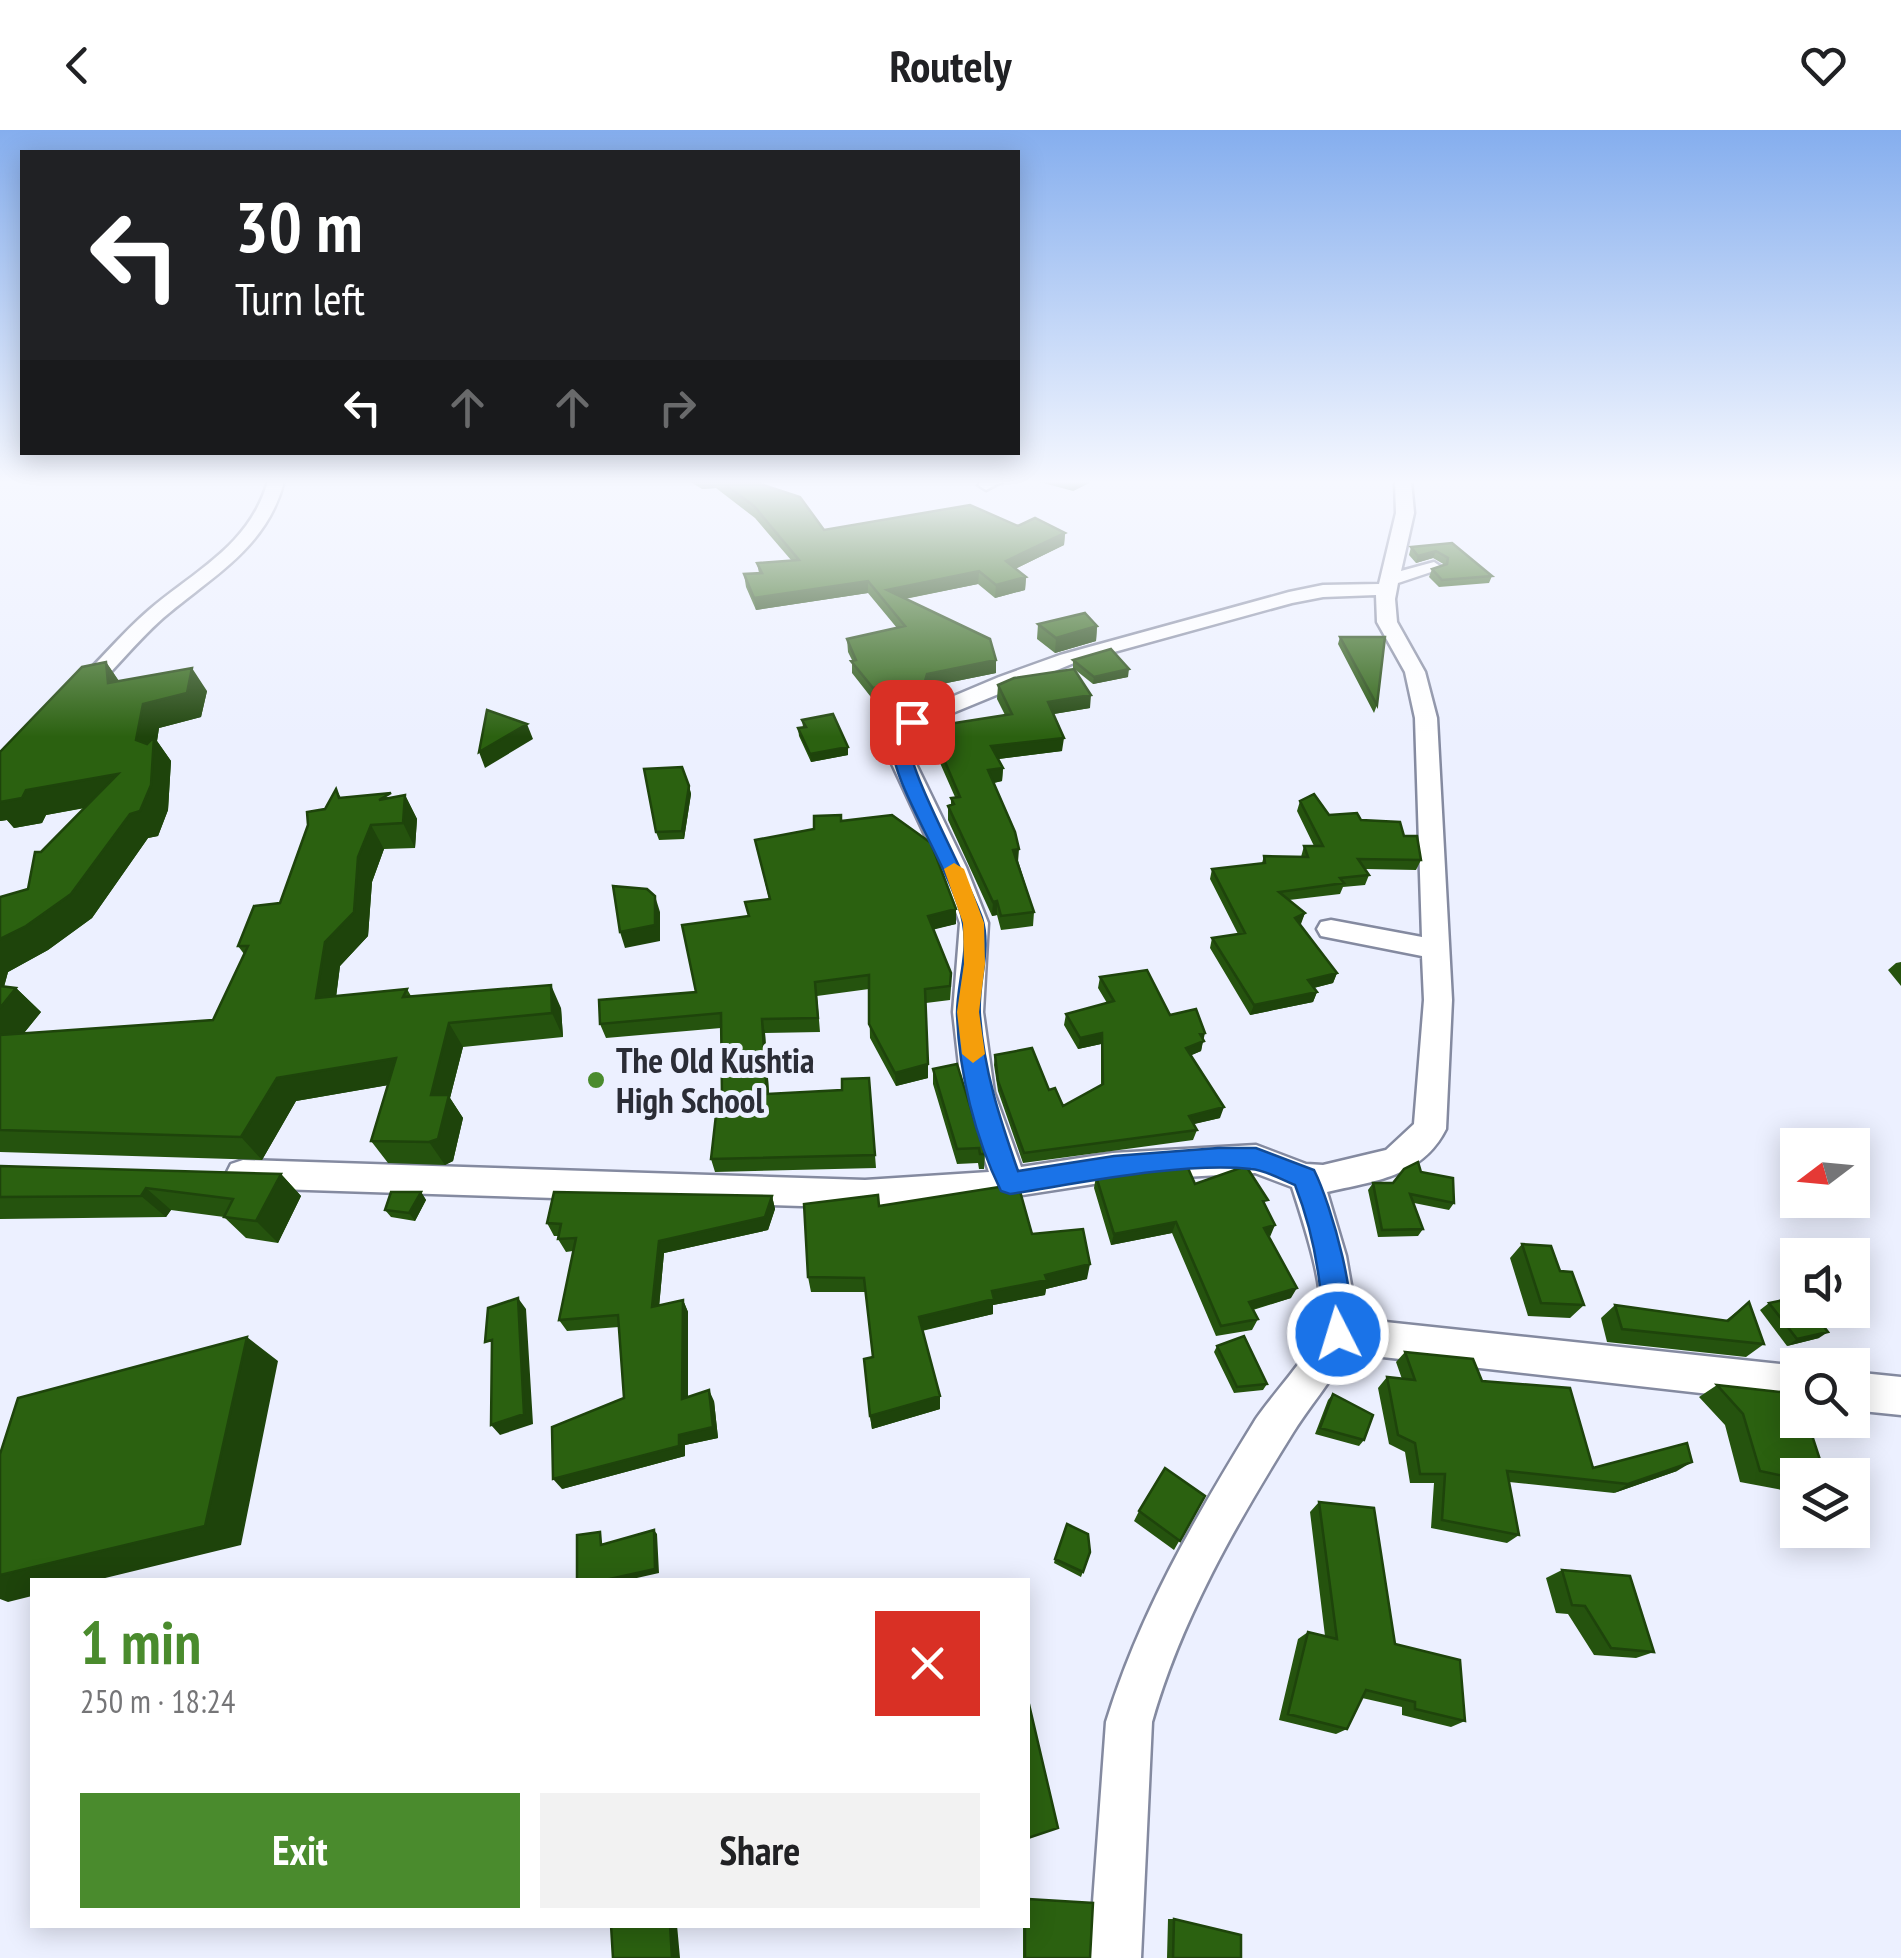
<!DOCTYPE html>
<html lang="en">
<head>
<meta charset="utf-8">
<style>
	:root { --surface:#fff; --page:#f2f2f2; --text:#202124; --muted:#757577; --accent:#4a8b2d }
	body { margin:0; font-family:"PT Sans Narrow",sans-serif; background:var(--page); color:var(--text); height:100vh; display:flex; flex-direction:column; font-size:38px; white-space:nowrap }
	* { box-sizing:border-box; margin:0 }
	p { font-size:32px; color:var(--muted) }
	.icon { flex:none; width:55px; height:55px; fill:none; stroke:currentColor; stroke-width:2; stroke-linecap:round; stroke-linejoin:round }
	.map { position:relative; flex:1; overflow:hidden }
	.panel { position:absolute; left:30px; top:1448px; width:1000px; height:350px; display:flex; flex-direction:column; background:var(--surface); border-radius:0px; box-shadow:0 5px 25px #0003 }
	.panel>* { flex:none }
	.banner { position:absolute; left:20px; top:20px; width:1000px; height:305px; border-radius:0px; box-shadow:0 5px 25px #0003; background:#202124; color:#fff; overflow:hidden }
	.needle { width:65px; rotate:254deg }
	.tools { position:absolute; left:1780px; top:998px; display:grid; gap:20px }
	.tools a { display:grid; place-items:center; width:90px; height:90px; border-radius:0px; background:var(--surface); box-shadow:0 5px 25px #0003; font-size:50px }
	.pin { position:absolute; display:grid; place-items:center; width:85px; height:85px; color:#fff; margin:-42px; border-radius:20px; box-shadow:0 5px 15px #0006 }
	.me { position:absolute; width:110px; margin:-55px; rotate:355deg; stroke-linejoin:round; filter:drop-shadow(0 0 8px #0008) }
	.turn { display:flex; align-items:center; gap:35px; height:210px; padding:0 50px; font-size:45px }
	.turn .icon { width:130px; height:130px; stroke-width:2.5 }
	.turn b { display:block; font-size:70px; line-height:85px }
	.lanes { display:flex; align-items:center; height:95px; padding:0 50px; background:#0003; justify-content:center; gap:50px; direction:ltr }
	.lanes .off { opacity:.35 }
	.round { display:grid; place-items:center; flex:none; width:105px; height:105px; border-radius:0px; background:var(--page) }
	.summary { display:flex; align-items:center; justify-content:space-between; height:170px; padding:0 50px }
	h1 { font-size:60px; font-weight:600; line-height:75px; color:var(--accent) }
	.action { display:flex; gap:20px; margin-top:auto; padding:20px 50px }
	.action a { flex:1; height:115px; border-radius:0px; background:var(--accent); color:#fff; font-size:40px; font-weight:600; line-height:115px; text-align:center }
	.action a+a { background:var(--page); color:var(--text) }
	header { display:flex; justify-content:space-between; align-items:center; height:130px; padding:0 50px; background:var(--surface); font-size:45px; font-weight:600 }
	.map>svg:first-child { display:block }
	.lines { fill:none; stroke-linecap:round; stroke-linejoin:round }
	.street-casing { stroke:#848aa0; stroke-width:5 }
	.street { fill:#fff; fill-rule:evenodd }
	.wall { fill:#25530e }
	.shaded-wall { fill:#1e440b }
	.building { fill:#2b6110; stroke:#1e440b; stroke-width:2.5 }
	.route { fill:#1a73e8; stroke:#114b97; stroke-width:2.5 }
	.slow { fill:#f59e0b }
	.poi-dot { fill:#4a8b2d; stroke:#ecf0ff; stroke-width:4 }
	.labels { text-anchor:middle; dominant-baseline:central; stroke-width:10; stroke-linejoin:round; paint-order:stroke }
	.poi-label { font-size:35px; font-weight:bold; fill:#2b2d36; stroke:#ecf0ff; text-anchor:start }
</style>
</head>
<body>
<header><svg class="icon" aria-label="back" viewBox="0 0 24 24"><path d="M15 5l-7 7 7 7"/></svg>Routely<svg class="icon" aria-label="heart" viewBox="0 0 24 24"><path d="M12 20l-8-8c-3-5 5-10 8-4 3-6 11-1 8 4z"/></svg></header>
<div class="map">
<svg width="1901" height="1828" viewBox="0 0 1901 1828">
	<rect width="100%" height="100%" fill="#ecf0ff"/>
	<g class="lines">
		<g class="street-casing">
			<path id="street" d="M268 351H284C267 418 212 446 163 488 135 513 112 542 87 568H71L68 563 71 558C98 533 121 504 149 480 196 440 250 415 268 351Z
				M981 351H1003L986 360 978 355Z
				M1395 351H1411L1414 383 1401 441 1434 432 1443 438 1398 453 1395 469 1397 492 1425 542 1437 588 1452 870 1446 999C1422 1047 1374 1051 1327 1062L1346 1126 1357 1189 1798 1236V1274L1347 1223C1331 1252 1308 1278 1291 1306 1235 1396 1181 1490 1152 1592L1141 1828H1089L1106 1592C1139 1484 1195 1388 1254 1292 1269 1268 1313 1222 1319 1199 1328 1163 1303 1092 1292 1057L1255 1043 1113 1051 977 1072 865 1078 243 1058 231 1054 226 1044 231 1034 243 1030 865 1050 989 1042 962 962 953 882 960 793 940 737 892 634 890 613 904 587 999 547 1060 525 1289 462 1323 455 1379 454 1396 383ZM1376 465 1377 492 1405 542 1415 588 1422 807 1331 790 1321 792 1317 799 1321 806 1331 808 1422 826 1424 870 1414 994 1386 1020 1323 1035 1306 1034 1256 1015 1113 1023 1021 1037 994 962 983 882 988 793 966 737 916 634 912 613 921 596 1074 533 1292 473 1323 467Z
				M1852 1242 1901 1247V1285L1852 1280Z"/>
		</g>
		<use href="#street" class="street"/>
	</g>
	<path class="wall" d="M689 351H756L824 400 1018 396 1065 403 1064 415 1015 439 1026 447 1025 460 995 468 978 454 905 469 996 530V543L927 557 925 564 874 571 852 543V530L848 522 847 509 897 498 868 463 756 480 746 457 744 444 759 443 757 433 791 430 755 388 716 358 702 359Z
		M1036 351H1093L1073 361Z
		M1452 413 1492 446 1489 453 1439 457 1429 447 1432 439 1445 435 1433 428 1416 433 1409 425 1411 417Z
		M1038 494 1097 496 1096 511 1055 523 1037 509Z
		M1340 507 1377 575 1374 583 1338 514Z
		M1073 530 1128 547 1093 554 1073 538Z
		M106 532 119 551 207 561 201 587 159 598 157 611 171 631 168 680 158 706 148 708 92 788 48 820 8 842 4 857 16 858 41 882 24 903 213 890 244 824 238 816 280 773 325 679 336 659 341 668 393 667 405 665 417 689 415 718 384 719 372 752 368 806 340 836 336 866 407 859 411 866 561 878 563 907 463 917 450 968 463 988 453 1031 445 1035 388 1033 371 1011 388 955 296 971 262 1030 0 1022V767L28 759 41 722 85 678 46 685 42 693 14 698 7 690 0 691V622Z
		M998 555 1090 578 1054 584 1062 621 998 629 1003 638 1002 651 994 653 1034 782 1033 796 1001 800 997 785 992 786 948 690V676L951 675V668L955 667 940 633 934 634 924 612 923 598 1005 585 997 569Z
		M802 590 848 625 811 632 799 606 798 598 803 597Z
		M689 656 691 664 684 709 659 710 656 702Z
		M1300 671 1329 685 1361 690 1404 706 1421 730 1416 740 1365 739 1369 745 1365 755 1343 757 1340 764 1289 770 1305 783 1300 794 1337 843 1333 853 1314 858 1317 862 1313 872 1250 885 1210 818 1212 808 1238 804 1210 749 1212 739 1262 733 1264 726 1301 727 1304 716H1314L1297 681Z
		M842 691 956 794 933 799 951 857 950 870 926 873 928 948 896 956 870 908 869 859 817 866 820 902 765 903 769 964 842 960 869 948 876 1038 715 1042 711 1029 722 967 721 898 606 908 600 894 696 862 748 787 769 769 755 710 814 699Z
		M1901 832V856L1888 840 1896 833Z
		M1100 847 1170 885 1203 909 1201 921 1191 925 1220 988 1193 994 1197 1000 1193 1010 1023 1033 998 961 994 935 995 925 1049 960 1063 976 1101 955V914L1078 919 1064 895 1066 884 1107 873 1098 858Z
		M933 939 985 1024 984 1039H979L978 1033 957 1034 933 954Z
		M0 1036 281 1044 301 1066 278 1113 246 1108 224 1087 171 1080 166 1087 0 1089Z
		M1421 1042 1454 1073 1449 1080 1414 1073 1423 1099 1418 1106 1378 1107 1368 1060 1373 1053H1393Z
		M1096 1046 1195 1054 1265 1076 1269 1107 1291 1168 1253 1180 1258 1189 1252 1200 1216 1206 1172 1103 1111 1115 1094 1058Z
		M421 1062 426 1070 415 1091 391 1087 385 1080Z
		M772 1066 775 1079 768 1100 664 1123 659 1176 683 1170 688 1182V1267L714 1271 718 1308 685 1315V1326L562 1359 624 1268 619 1197 567 1201 559 1190 573 1121 566 1122 558 1109 559 1106H554L547 1093Z
		M879 1076 1032 1104 1087 1149 1046 1159 1045 1165 993 1175V1184L922 1201 940 1279 872 1299 870 1286 873 1227 866 1162H811L808 1147Z
		M1522 1114 1584 1175 1570 1188 1528 1186 1510 1128Z
		M1749 1172 1764 1214 1746 1227 1607 1212 1601 1188 1615 1175 1725 1191Z
		M1769 1173 1819 1208 1787 1216 1760 1180Z
		M1217 1216 1267 1254 1263 1260 1234 1263 1214 1222Z
		M1405 1222 1482 1251 1593 1338 1677 1341 1614 1363 1509 1352 1519 1405 1507 1413 1431 1398 1434 1353H1410L1405 1322 1389 1314 1378 1258 1387 1247 1402 1249 1396 1232Z
		M1717 1255 1798 1345V1363L1740 1352 1725 1295 1699 1267Z
		M1333 1264 1364 1310 1359 1316 1315 1304 1328 1270Z
		M1205 1366 1174 1420 1134 1391 1139 1381Z
		M1319 1372 1395 1514 1465 1591 1451 1597 1402 1585V1577L1362 1568 1347 1599 1336 1604 1279 1590 1298 1509 1308 1502 1325 1506 1310 1382Z
		M1090 1422 1081 1447 1054 1433 1055 1429Z
		M1562 1440 1654 1522 1636 1528 1594 1525 1568 1484 1556 1483 1546 1448Z
		M1168 1789H1174L1241 1828H1167Z
		M1023 1795H1028L1090 1828H1023Z"/>
	<path class="shaded-wall" d="M701 351H715L716 358 702 359Z
		M1080 351H1093L1073 361 1074 354Z
		M1065 403 1064 415 1005 444 1006 431Z
		M1436 421 1433 428 1416 433 1418 426Z
		M979 441 978 454 888 472 887 460Z
		M1026 447 1025 460 995 468 996 455Z
		M868 451V463L756 480 754 468Z
		M1097 496 1096 511 1055 523 1056 508Z
		M996 530V543L927 557 925 564 874 571 873 558 927 544Z
		M106 532 122 556 108 553Z
		M192 538 207 561 201 587 159 598 157 611 171 631 168 680 158 706 148 708 92 788 48 820 8 842 0 871V809L71 764 136 610 143 574Z
		M1129 539 1128 547 1093 554 1094 547Z
		M1091 565 1090 578 1047 585 1048 572Z
		M527 594 533 609 485 638 479 622Z
		M1064 608 1062 621 991 630V616Z
		M848 617V625L811 632 810 624Z
		M940 620V633L934 634V621Z
		M1003 638 1002 651 988 654V640Z
		M118 644 136 668 46 685 42 693 14 698 7 690 0 691V672L26 660Z
		M689 656 691 664 684 709 682 701Z
		M405 665 417 689 415 718 403 693Z
		M371 695 384 719 372 752 368 806 340 836 333 892 316 868 325 812Z
		M1019 719 1018 732 1013 720Z
		M655 766 660 782V811L625 818 620 802Z
		M997 771V785L992 786 993 772Z
		M956 779V794L928 801V786Z
		M1305 783 1301 794 1292 798 1295 788Z
		M1337 843 1333 853 1305 860 1308 850Z
		M551 855 561 878 563 907 552 883Z
		M16 858 41 882 2 930 0 928V878Z
		M1317 862 1313 872 1250 885 1254 875Z
		M762 889 765 903 770 978 767 964Z
		M449 893 463 917 450 968 463 988 453 1031 445 1035 429 1012 431 965Z
		M1102 903 1101 914 1078 919 1080 908Z
		M1205 903 1201 921 1183 929 1186 918 1200 904Z
		M396 928 412 951 296 971 262 1030 241 1007 277 948Z
		M928 934V948L896 956 895 943Z
		M1224 977 1220 988 1186 996 1189 986Z
		M281 1044 301 1066 278 1113 256 1091Z
		M146 1058 171 1080 166 1087 141 1066Z
		M421 1062 426 1070 415 1091 409 1083Z
		M772 1066 775 1079 768 1100 664 1123 658 1189 652 1177 659 1111Z
		M1176 1092 1172 1103 1111 1115 1114 1104Z
		M1275 1095 1270 1107 1264 1098Z
		M1090 1134 1087 1149 1046 1159 1045 1165 993 1175V1184L919 1201V1187L992 1161 1045 1145Z
		M1297 1158 1291 1168 1243 1182 1249 1172Z
		M518 1168 526 1179 533 1294 500 1305 491 1295Z
		M683 1170 688 1182V1280L682 1269Z
		M1828 1202 1819 1208 1787 1216 1797 1209Z
		M247 1207 278 1231 241 1415 97 1450H32V1466L8 1472 0 1469V1445Z
		M709 1260 714 1271 718 1308 685 1315V1326L562 1359 553 1349 679 1305Z
		M940 1266V1279L872 1299 870 1286Z
		M1692 1332 1677 1341 1614 1363 1628 1354Z
		M654 1400 657 1404 659 1443 628 1450H605Z
		M670 1795H677L680 1828H672Z"/>
	<path class="building" d="M720 351H756L760 354 800 367 824 400 970 375 1018 396 1035 388 1065 403 1006 431 1026 447 996 455 979 441 887 460 990 509 996 530 927 544 925 551 873 558 851 531 856 530 847 509 905 496 868 451 754 468 744 444 762 443 757 433 799 430 754 376Z
		M1452 413 1492 446 1442 450 1432 439 1447 434 1448 428 1436 421 1418 426 1411 417Z
		M1085 483 1097 496 1056 508 1038 494Z
		M1340 507H1385L1377 575Z
		M1111 519 1129 539 1094 547 1073 530Z
		M106 532 108 553 192 538 187 563 143 574 136 610 147 614 154 607 151 655 140 681 130 684 71 764 26 796 0 809V767L28 759 35 722H41L118 644 26 660 22 668 0 672V622L82 537Z
		M1074 539 1091 565 1048 572 1064 608 991 616 1003 638 988 640 1015 702 1019 719 1013 720 1034 782 1001 786 997 771 993 772 948 676 954 674 951 668 960 667 940 620 934 621 923 598 1012 584 998 555 1014 548Z
		M487 580 527 594 479 622Z
		M833 584 848 617 810 624 798 598 806 597 802 590Z
		M682 637 689 656 682 701 656 702 644 639Z
		M336 659 339 668 391 663 379 670 405 665 403 693 371 695 358 727 354 782 325 812 316 868 407 859 403 867 551 855 552 883 449 893 431 965H449L438 1009 429 1012 371 1011 396 928 277 948 241 1007 0 1000V905L213 890 248 816H238L254 776 280 773 308 695 307 682 325 679Z
		M1314 664 1329 685 1357 683 1361 690 1400 692 1404 706H1417L1421 730 1358 729 1369 745 1340 748 1344 753 1279 762 1305 783 1295 788 1337 843 1308 850 1317 862 1254 875 1212 808 1245 803 1212 739 1265 733 1264 726 1308 727 1304 716H1323L1300 671Z
		M841 685V691L892 685 931 713 956 779 928 786 951 843 950 856 925 859 928 934 895 943 869 894V845L815 852 818 888 762 889 767 964 842 960V949L869 948 875 1025 711 1029 718 967H722L721 883 600 894 599 870 696 862 682 795 749 786 745 772 770 769 755 710 814 699V686Z
		M613 756 647 759 655 766V795L620 802Z
		M1147 840 1170 885 1196 879 1205 903 1200 904 1204 911 1186 918 1224 977 1189 986 1197 1000 1024 1023 998 951 995 925 1032 918 1049 960 1055 958 1063 976 1103 954 1102 903 1080 908 1066 884 1114 871 1100 847Z
		M0 856 16 858 0 878Z
		M957 934 985 1024H980L979 1018 957 1019 933 939Z
		M1418 1032 1421 1042 1453 1048 1454 1073 1410 1064 1423 1099 1382 1100 1373 1053H1393L1404 1039Z
		M0 1036 281 1044 256 1091 224 1087 233 1069 146 1058 141 1066 0 1067Z
		M1246 1036 1268 1070 1263 1071 1275 1095 1264 1098 1297 1158 1249 1172 1258 1189 1221 1196 1176 1092 1114 1104 1096 1046 1188 1038 1195 1054Z
		M1018 1054 1032 1104 1083 1099 1090 1134 1045 1145 1047 1150 992 1161 994 1169 919 1187 940 1266 870 1286 864 1229 873 1227 864 1148 808 1147 804 1074 878 1065 879 1076Z
		M391 1062H421L409 1083 385 1080Z
		M554 1062 772 1066 765 1087 659 1111 652 1177 683 1170 682 1269 709 1260 713 1297 679 1305V1316L553 1349 552 1297 624 1268 618 1185 559 1190 576 1108 558 1109 561 1094 547 1093Z
		M1522 1114 1551 1116 1560 1141 1572 1142 1584 1175 1541 1173Z
		M1798 1167V1180H1811L1828 1202 1797 1209 1769 1173Z
		M518 1168 524 1284 491 1295 492 1210 485 1212 488 1178Z
		M1749 1172 1764 1214 1622 1199 1615 1175 1728 1191Z
		M1244 1206 1267 1254 1237 1257 1217 1216Z
		M247 1207 205 1396 0 1445V1324L18 1268Z
		M1405 1222 1473 1229 1482 1251 1570 1258 1593 1338 1687 1313 1692 1332 1628 1354 1507 1341 1519 1405 1442 1390 1445 1344H1420L1415 1313 1398 1305 1387 1247 1415 1250Z
		M1717 1255 1781 1262 1785 1273 1798 1275V1290H1807L1825 1345H1798V1349L1760 1341 1743 1284Z
		M1333 1264 1373 1285 1364 1310 1320 1298Z
		M1165 1338 1205 1366 1180 1411 1139 1381Z
		M1319 1372 1374 1378 1395 1514 1460 1530 1465 1591 1415 1579V1572L1366 1560 1347 1599 1288 1584 1308 1502 1337 1509Z
		M1067 1394 1088 1404 1090 1422 1083 1442 1055 1429Z
		M654 1400 655 1439 605 1450H577V1405L600 1402 601 1415Z
		M1562 1440 1630 1446 1654 1522 1611 1518 1585 1476 1572 1475Z
		M1028 1570 1058 1698 1028 1708Z
		M1028 1769 1093 1773 1090 1828H1025V1795H1028Z
		M1174 1789 1241 1805V1828H1173Z
		M611 1795H670L672 1828H613Z"/>
	<linearGradient id="sky" x2="0" y2="1"><stop stop-color="#85aeee"/><stop offset="0.58" stop-color="#f6f8ff"/><stop offset="1" stop-color="#f6f8ff" stop-opacity="0"/></linearGradient>
	<rect width="1901" height="607" fill="url(#sky)"/>
	<path class="route" d="M906 589 921 592C918 598 911 606 910 613 905 636 971 754 982 788 992 820 977 854 980 886 984 941 1000 989 1018 1041L1114 1026 1218 1018H1256L1314 1040C1331 1074 1362 1180 1347 1213L1338 1217 1328 1213C1320 1196 1323 1176 1320 1157 1316 1122 1308 1088 1295 1055 1282 1050 1266 1040 1251 1039 1181 1032 1081 1053 1010 1064L1001 1061C975 1008 959 943 957 884 957 854 969 823 963 793 955 746 890 651 893 616 894 607 902 597 906 589Z"/>
	<path class="slow" d="M954 733 964 739 984 793 985 834 979 882 985 924 973 933 962 924 957 882 964 834 963 793 944 739Z"/>
	<circle class="poi-dot" cx="596" cy="950" r="10"/>
	<g class="labels">
		<g class="poi-label">
			<text x="616" y="930">The Old Kushtia<tspan x="616" dy="40">High School</tspan></text>
		</g>
	</g>
</svg>
<div class="tools">
<a><svg class="needle" viewBox="-14 -14 28 28"><path d="M0-13l5 13h-10z" fill="#e53935"/><path d="M0 13l5-13h-10z" fill="#757577"/></svg></a>
<a><svg class="icon" aria-label="sound" viewBox="0 0 24 24"><path d="M4 9h4l5-4v14l-5-4H4zM17 9q2 3 0 6"/></svg></a>
<a><svg class="icon" aria-label="search" viewBox="0 0 24 24"><circle cx="10" cy="10" r="6"/><path d="M15 15l6 6"/></svg></a>
<a><svg class="icon" aria-label="layers" viewBox="0 0 24 24"><path d="M12 4l9 5-9 5-9-5zM3 14l9 5 9-5"/></svg></a>
</div>
<div class="pin" style="left:912px;top:592px;background:#d93025"><svg class="icon" aria-label="arrive" viewBox="0 0 24 24"><path d="M6 21V4h12l-3 4 3 4H6"/></svg></div>
<svg class="me" style="left:1338px;top:1204px" viewBox="-20 -20 40 40"><circle r="17" fill="#1a73e8" stroke="#fff" stroke-width="3"/><path d="M0-11L8 9 0 5-8 9z" fill="#fff"/></svg>
<div class="banner">
<div class="turn"><svg class="icon" aria-label="left" viewBox="0 0 24 24"><path d="M17 20v-9H6M10 6l-5 5 5 5"/></svg><div><b>30 m</b>Turn left</div></div>
<div class="lanes"><svg class="icon" aria-label="left" viewBox="0 0 24 24"><path d="M17 20v-9H6M10 6l-5 5 5 5"/></svg><svg class="icon off" aria-label="ahead" viewBox="0 0 24 24"><path d="M12 20V5M6 11l6-6 6 6"/></svg><svg class="icon off" aria-label="ahead" viewBox="0 0 24 24"><path d="M12 20V5M6 11l6-6 6 6"/></svg><svg class="icon off" aria-label="right" viewBox="0 0 24 24"><path d="M7 20v-9h11M14 6l5 5-5 5"/></svg></div>
</div>
<section class="panel">
<div class="summary"><div><h1>1 min</h1><p>250 m · 18:24</p></div><a class="round" style="background:#d93025;color:#fff"><svg class="icon" aria-label="close" viewBox="0 0 24 24"><path d="M6 6l12 12M18 6L6 18"/></svg></a></div>
<div class="action"><a>Exit</a><a>Share</a></div>
</section>
</div>
</body>
</html>
